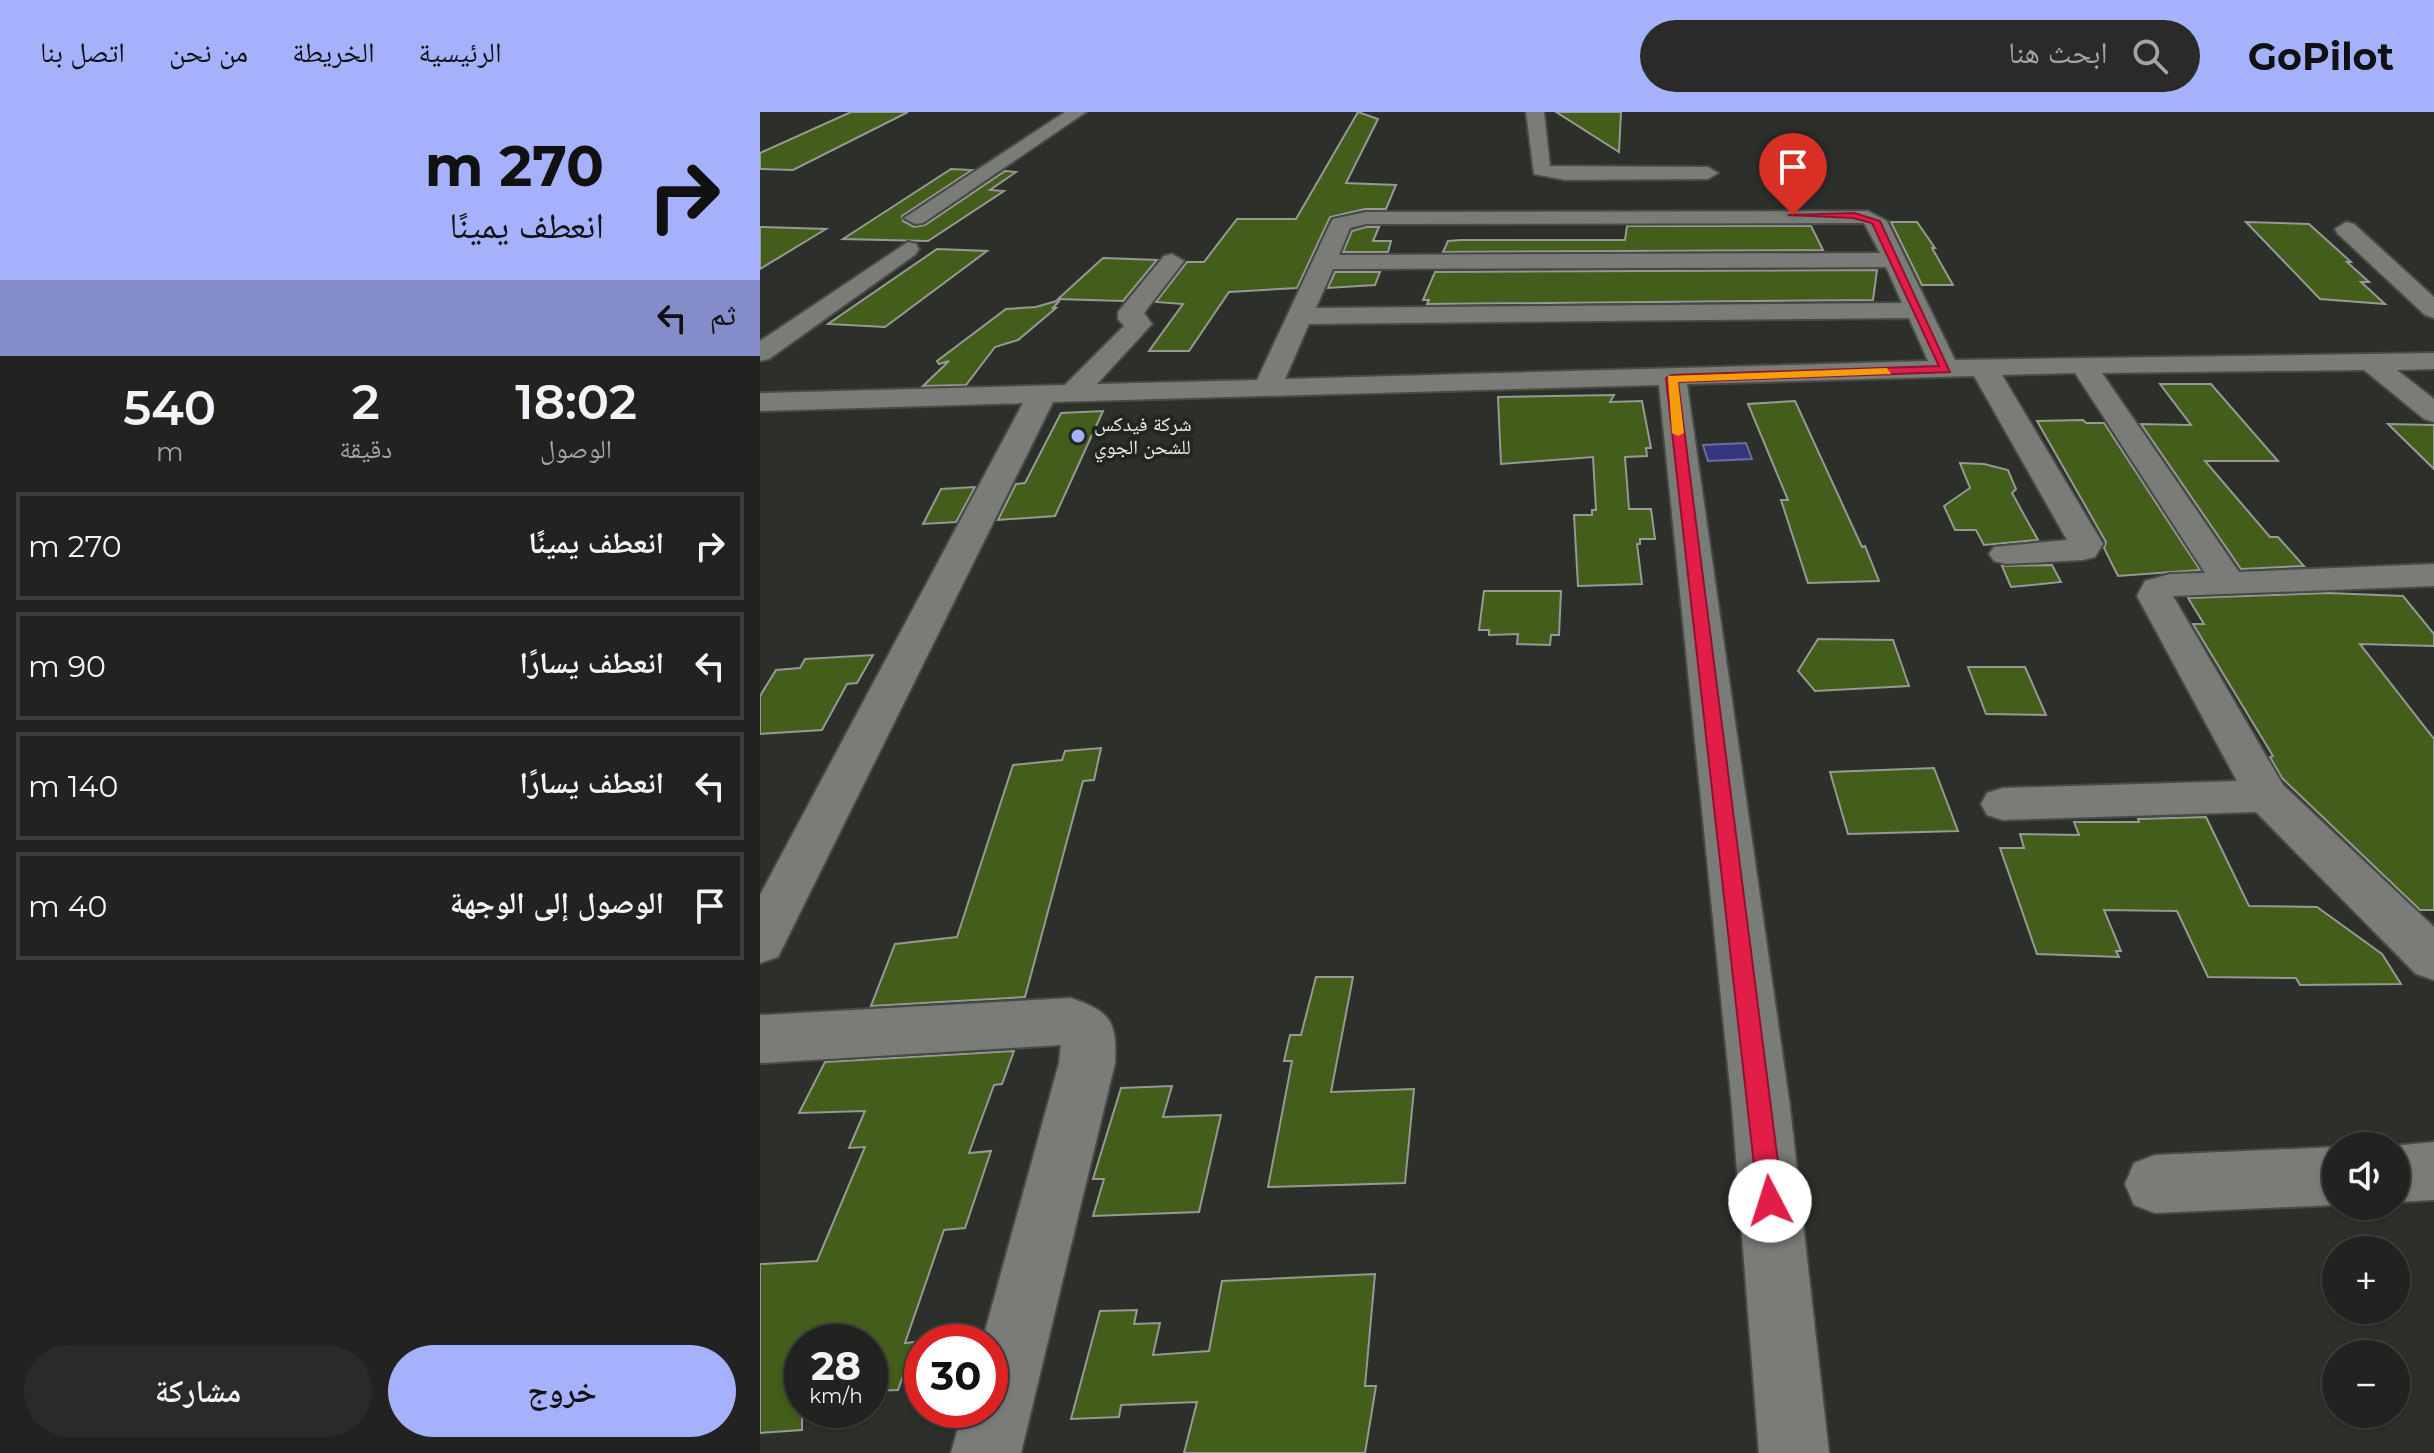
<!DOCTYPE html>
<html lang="ar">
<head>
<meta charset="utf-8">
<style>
	:root { --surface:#222320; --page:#2a2b29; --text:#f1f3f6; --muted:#a2a4a5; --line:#3f403e; --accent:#a6b1fc }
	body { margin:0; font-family:Montserrat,"Noto Naskh Arabic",sans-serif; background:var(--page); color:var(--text); direction:rtl; height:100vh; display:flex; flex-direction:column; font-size:30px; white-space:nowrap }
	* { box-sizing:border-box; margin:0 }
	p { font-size:26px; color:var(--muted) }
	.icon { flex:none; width:44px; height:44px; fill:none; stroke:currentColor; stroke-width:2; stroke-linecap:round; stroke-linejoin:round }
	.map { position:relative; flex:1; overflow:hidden; direction:ltr }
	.panel { display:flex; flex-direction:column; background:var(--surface); width:760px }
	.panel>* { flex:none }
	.hud { background:#a6b1fc; color:#111; overflow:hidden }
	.buttons { position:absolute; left:1562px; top:1020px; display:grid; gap:16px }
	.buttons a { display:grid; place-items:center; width:88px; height:88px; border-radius:50%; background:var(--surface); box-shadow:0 2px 6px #0004,0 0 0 2px var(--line); font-size:40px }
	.speed { position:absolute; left:24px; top:1212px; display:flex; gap:16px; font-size:40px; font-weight:700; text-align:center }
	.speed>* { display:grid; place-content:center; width:104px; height:104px; border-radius:50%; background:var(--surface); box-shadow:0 2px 6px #0004,0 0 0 2px var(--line); line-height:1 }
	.speed small { font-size:20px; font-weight:400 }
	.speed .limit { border:12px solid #d22; background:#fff; color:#111 }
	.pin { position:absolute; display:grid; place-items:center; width:68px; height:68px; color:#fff; margin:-82px -34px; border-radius:50% 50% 50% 0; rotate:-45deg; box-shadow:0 0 8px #0007 }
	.pin .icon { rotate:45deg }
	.me { position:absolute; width:88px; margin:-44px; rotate:355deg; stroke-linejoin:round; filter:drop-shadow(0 0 6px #0008) }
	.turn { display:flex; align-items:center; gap:28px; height:168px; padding:0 24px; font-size:36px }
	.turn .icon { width:104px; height:104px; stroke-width:2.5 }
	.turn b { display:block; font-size:56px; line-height:68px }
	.then { display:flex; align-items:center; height:76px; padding:0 24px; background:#0003; gap:16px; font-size:30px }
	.eta { display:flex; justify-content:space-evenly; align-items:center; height:136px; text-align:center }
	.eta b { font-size:48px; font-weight:600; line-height:56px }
	.button { display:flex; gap:16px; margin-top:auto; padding:16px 24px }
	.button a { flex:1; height:92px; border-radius:48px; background:var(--accent); color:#111; font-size:32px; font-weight:600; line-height:92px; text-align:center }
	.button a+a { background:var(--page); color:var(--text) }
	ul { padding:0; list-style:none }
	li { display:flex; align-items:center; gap:24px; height:108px; margin:0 16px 12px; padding:0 8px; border:4px solid var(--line); border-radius:0px }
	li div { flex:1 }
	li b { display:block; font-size:30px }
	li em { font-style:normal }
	header { display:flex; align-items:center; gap:48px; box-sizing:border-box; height:112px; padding:0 40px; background:var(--accent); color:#111 }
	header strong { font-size:38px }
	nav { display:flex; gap:44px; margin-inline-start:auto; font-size:28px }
	.search { width:560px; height:72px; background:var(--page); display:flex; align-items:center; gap:20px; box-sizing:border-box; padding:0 28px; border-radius:44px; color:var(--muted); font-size:30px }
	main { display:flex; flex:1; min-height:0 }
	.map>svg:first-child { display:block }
	.water { fill:#33367f; stroke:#6a6d9f; stroke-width:2 }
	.building { fill:#435d1b; stroke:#969994; stroke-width:2 }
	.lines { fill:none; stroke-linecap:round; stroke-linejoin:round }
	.minor-casing { stroke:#494a47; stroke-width:4 }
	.minor { fill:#7a7c78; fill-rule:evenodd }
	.route { fill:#e11d48; stroke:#92132f; stroke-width:2 }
	.slow { fill:#f59e0b }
	.poi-dot { fill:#a6b1fc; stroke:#232521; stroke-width:3 }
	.labels { text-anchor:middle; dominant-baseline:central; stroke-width:8; stroke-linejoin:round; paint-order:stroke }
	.far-poi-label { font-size:20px; fill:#ecedea; stroke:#232521; text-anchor:start }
</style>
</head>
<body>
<header>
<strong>GoPilot</strong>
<div class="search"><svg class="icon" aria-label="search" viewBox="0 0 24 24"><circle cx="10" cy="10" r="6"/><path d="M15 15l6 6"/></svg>ابحث هنا</div>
<nav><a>الرئيسية</a><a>الخريطة</a><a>من نحن</a><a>اتصل بنا</a></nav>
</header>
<main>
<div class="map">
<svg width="1674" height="1341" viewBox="0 0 1674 1341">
	<rect width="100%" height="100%" fill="#2d2f2b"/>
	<path class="water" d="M986 331 992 347 948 349 943 333Z"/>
	<path class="building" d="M91 0H148L33 58 0 57V41Z
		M598 0 618 7 586 71 636 73 626 97H605L570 105 537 176 469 180 429 239H389L423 192 396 190 427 150H444L477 107H536Z
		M796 0H861L859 40Z
		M191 57 212 58 142 104 143 109 154 115 165 113 245 59 256 60 230 78 244 79 168 129 83 127Z
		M1131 110H1157L1175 136H1172L1193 173H1162Z
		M1486 110 1549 112 1591 150H1587L1609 170H1601L1625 192 1560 187Z
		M867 114H1051L1063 138 683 140 688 129 701 128H865Z
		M0 115 66 117 0 157Z
		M606 115H619L613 129H631L628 140H583L592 119Z
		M177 137 227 139 125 215 68 212Z
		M343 146 397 148 363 189 298 187Z
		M1117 158 1113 188 667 192 669 188H663L675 160Z
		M575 160H620L615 173 568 176Z
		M300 188 293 196H296L258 228 235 235 206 273 163 274 189 249 179 252 177 249 246 197 276 195Z
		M1400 272H1451L1518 349H1445L1510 425H1518L1544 454 1481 457 1381 312 1431 313Z
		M854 283 850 290 882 289 891 336H886L887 344 865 345 869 397H891L895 427H880V432H877L882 472 818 474 814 403H832V398H836L833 345 741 352 738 285Z
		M1035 289 1102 435 1105 434 1119 469 1048 471 1021 388H1028L988 292Z
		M343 299 295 404 238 408 256 372 265 371 301 301Z
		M1323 308 1326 311H1344L1440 458 1358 464 1344 436 1346 430 1277 309Z
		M1628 312 1674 313V357Z
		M1200 351 1224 352 1248 358 1256 377 1252 381 1278 428 1224 433 1216 418H1195L1184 394 1210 376Z
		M215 375 196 410 163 412 181 377Z
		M1292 453 1301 470 1251 475 1242 454Z
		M724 479H801L799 523H791L790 533 757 532 758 522 729 523V518H719Z
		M1568 481 1643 484 1674 522V534L1600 532 1674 627V798H1660L1522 666 1510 645 1513 644 1433 512H1444L1428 486Z
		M1058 527 1133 528 1149 574 1055 579 1038 559Z
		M113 543 97 571 87 572 62 618 0 622V584L16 558 40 556 45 547Z
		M1208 555H1265L1286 603 1226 602Z
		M341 636 334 668 323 669 265 885 111 894 135 832 197 825 253 653 302 648 305 639Z
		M1174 656 1198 719 1088 722 1070 660Z
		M1446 705 1489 794 1557 795 1622 842 1641 872 1540 873 1536 866 1448 865 1417 799 1344 798 1361 839H1356L1359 845 1277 842 1240 736H1264L1260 722 1319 723 1314 710H1379L1378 707Z
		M556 865H593L571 980 654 977 645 1071 508 1075 532 949H524L530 923H541Z
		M254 939 242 972 234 973 209 1041 231 1039 205 1116 184 1118 145 1231 155 1230 138 1278 110 1279V1230H42V1318L0 1321V1152L57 1149 105 1035 89 1036 105 999 39 1001 65 950Z
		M412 974 403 1005 461 1003 439 1100 333 1104 344 1067H333L361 976Z
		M615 1162 605 1274H616L605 1341H424L437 1290 361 1293 359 1305 311 1307 340 1199 377 1198 374 1212 400 1211 393 1243 449 1239 462 1169Z"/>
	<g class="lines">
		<g class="minor-casing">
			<path id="minor" d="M305 0H326L163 111 155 112 144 106Z
				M766 0H784L790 54 948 55 958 61 948 67 805 68 774 62Z
				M1108 99 1127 109 1195 248 1674 241V257L1637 258 1674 287V310L1664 307 1604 258 1342 261 1479 460 1674 452V474L1413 484 1523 673 1674 815V868L1656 862 1496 700 1243 708 1227 703 1221 692 1227 681 1243 676 1477 669 1377 484 1385 469 1410 462 1445 461 1315 261 1242 263 1343 432 1335 445 1323 448 1246 452 1234 449 1229 442 1234 435 1307 428 1214 264 927 272 1030 995 1069 1341H999L972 995 899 273 293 290 18 845 0 851V783L263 291 0 299V281L305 273 364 214 358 207V200L404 144 412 142 424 149 384 201 392 212 337 272 497 268 570 112 573 107 606 100ZM1104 111 1120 141 579 143 590 116 606 112ZM1126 155 1142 191 556 196 573 157ZM1149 206 1168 249 525 267 549 212Z
				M1586 110 1594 112 1674 185V206L1665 203 1578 122 1575 117Z
				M148 130 156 132 159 137 156 142 9 247 0 249V229Z
				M311 886C351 900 357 909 355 951L261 1341H191L203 1298H230V1230H222L299 951 301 933 0 951V903Z
				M1674 1030V1088L1636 1090V1034H1632Z
				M1576 1035V1093L1395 1101 1374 1093 1365 1072 1374 1051 1395 1043Z"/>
		</g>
		<use href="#minor" class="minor"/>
	</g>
	<path class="route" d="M1094 101 1120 109 1190 260 918 270 1023 1089 1019 1098 1010 1101 1001 1098 998 1089 906 266 912 263 1179 254 1112 111 1093 106 1028 103Z"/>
	<path class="slow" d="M1127 256 1131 262 918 270 924 321 918 324 912 321 908 264Z"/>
	<circle class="poi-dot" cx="318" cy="324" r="8"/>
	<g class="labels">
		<g class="far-poi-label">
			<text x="334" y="312">شركة فيدكس<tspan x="334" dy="23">للشحن الجوي</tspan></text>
		</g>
	</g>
</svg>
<div class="buttons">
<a><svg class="icon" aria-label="sound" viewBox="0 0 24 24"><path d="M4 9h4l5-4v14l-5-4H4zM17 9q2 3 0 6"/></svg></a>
<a>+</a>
<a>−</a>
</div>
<div class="speed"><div>28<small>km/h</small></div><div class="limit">30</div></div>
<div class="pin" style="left:1033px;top:103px;background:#d93025"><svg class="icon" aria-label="arrive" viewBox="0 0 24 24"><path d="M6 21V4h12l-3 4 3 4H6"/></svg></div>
<svg class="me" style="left:1010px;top:1089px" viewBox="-20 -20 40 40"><circle r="19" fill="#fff"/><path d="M0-13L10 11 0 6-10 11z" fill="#e11d48"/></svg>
</div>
<section class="panel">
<div class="hud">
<div class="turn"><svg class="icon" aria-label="right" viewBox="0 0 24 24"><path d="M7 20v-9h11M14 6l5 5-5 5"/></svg><div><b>270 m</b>انعطف يمينًا</div></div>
<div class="then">ثم<svg class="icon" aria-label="left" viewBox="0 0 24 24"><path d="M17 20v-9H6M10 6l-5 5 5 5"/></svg></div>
</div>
<div class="eta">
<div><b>18:02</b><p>الوصول</p></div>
<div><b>2</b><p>دقيقة</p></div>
<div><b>540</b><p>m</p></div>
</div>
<ul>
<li><svg class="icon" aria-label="right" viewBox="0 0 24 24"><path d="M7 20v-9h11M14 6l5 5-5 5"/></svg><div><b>انعطف يمينًا</b></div><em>270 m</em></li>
<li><svg class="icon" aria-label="left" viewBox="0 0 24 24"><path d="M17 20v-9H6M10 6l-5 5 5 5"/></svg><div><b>انعطف يسارًا</b></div><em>90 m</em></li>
<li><svg class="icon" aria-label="left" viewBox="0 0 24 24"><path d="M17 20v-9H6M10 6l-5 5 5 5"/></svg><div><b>انعطف يسارًا</b></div><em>140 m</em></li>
<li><svg class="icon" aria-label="arrive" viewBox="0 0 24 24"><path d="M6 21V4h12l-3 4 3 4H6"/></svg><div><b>الوصول إلى الوجهة</b></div><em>40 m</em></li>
</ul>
<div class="button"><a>خروج</a><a>مشاركة</a></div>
</section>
</main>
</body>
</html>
